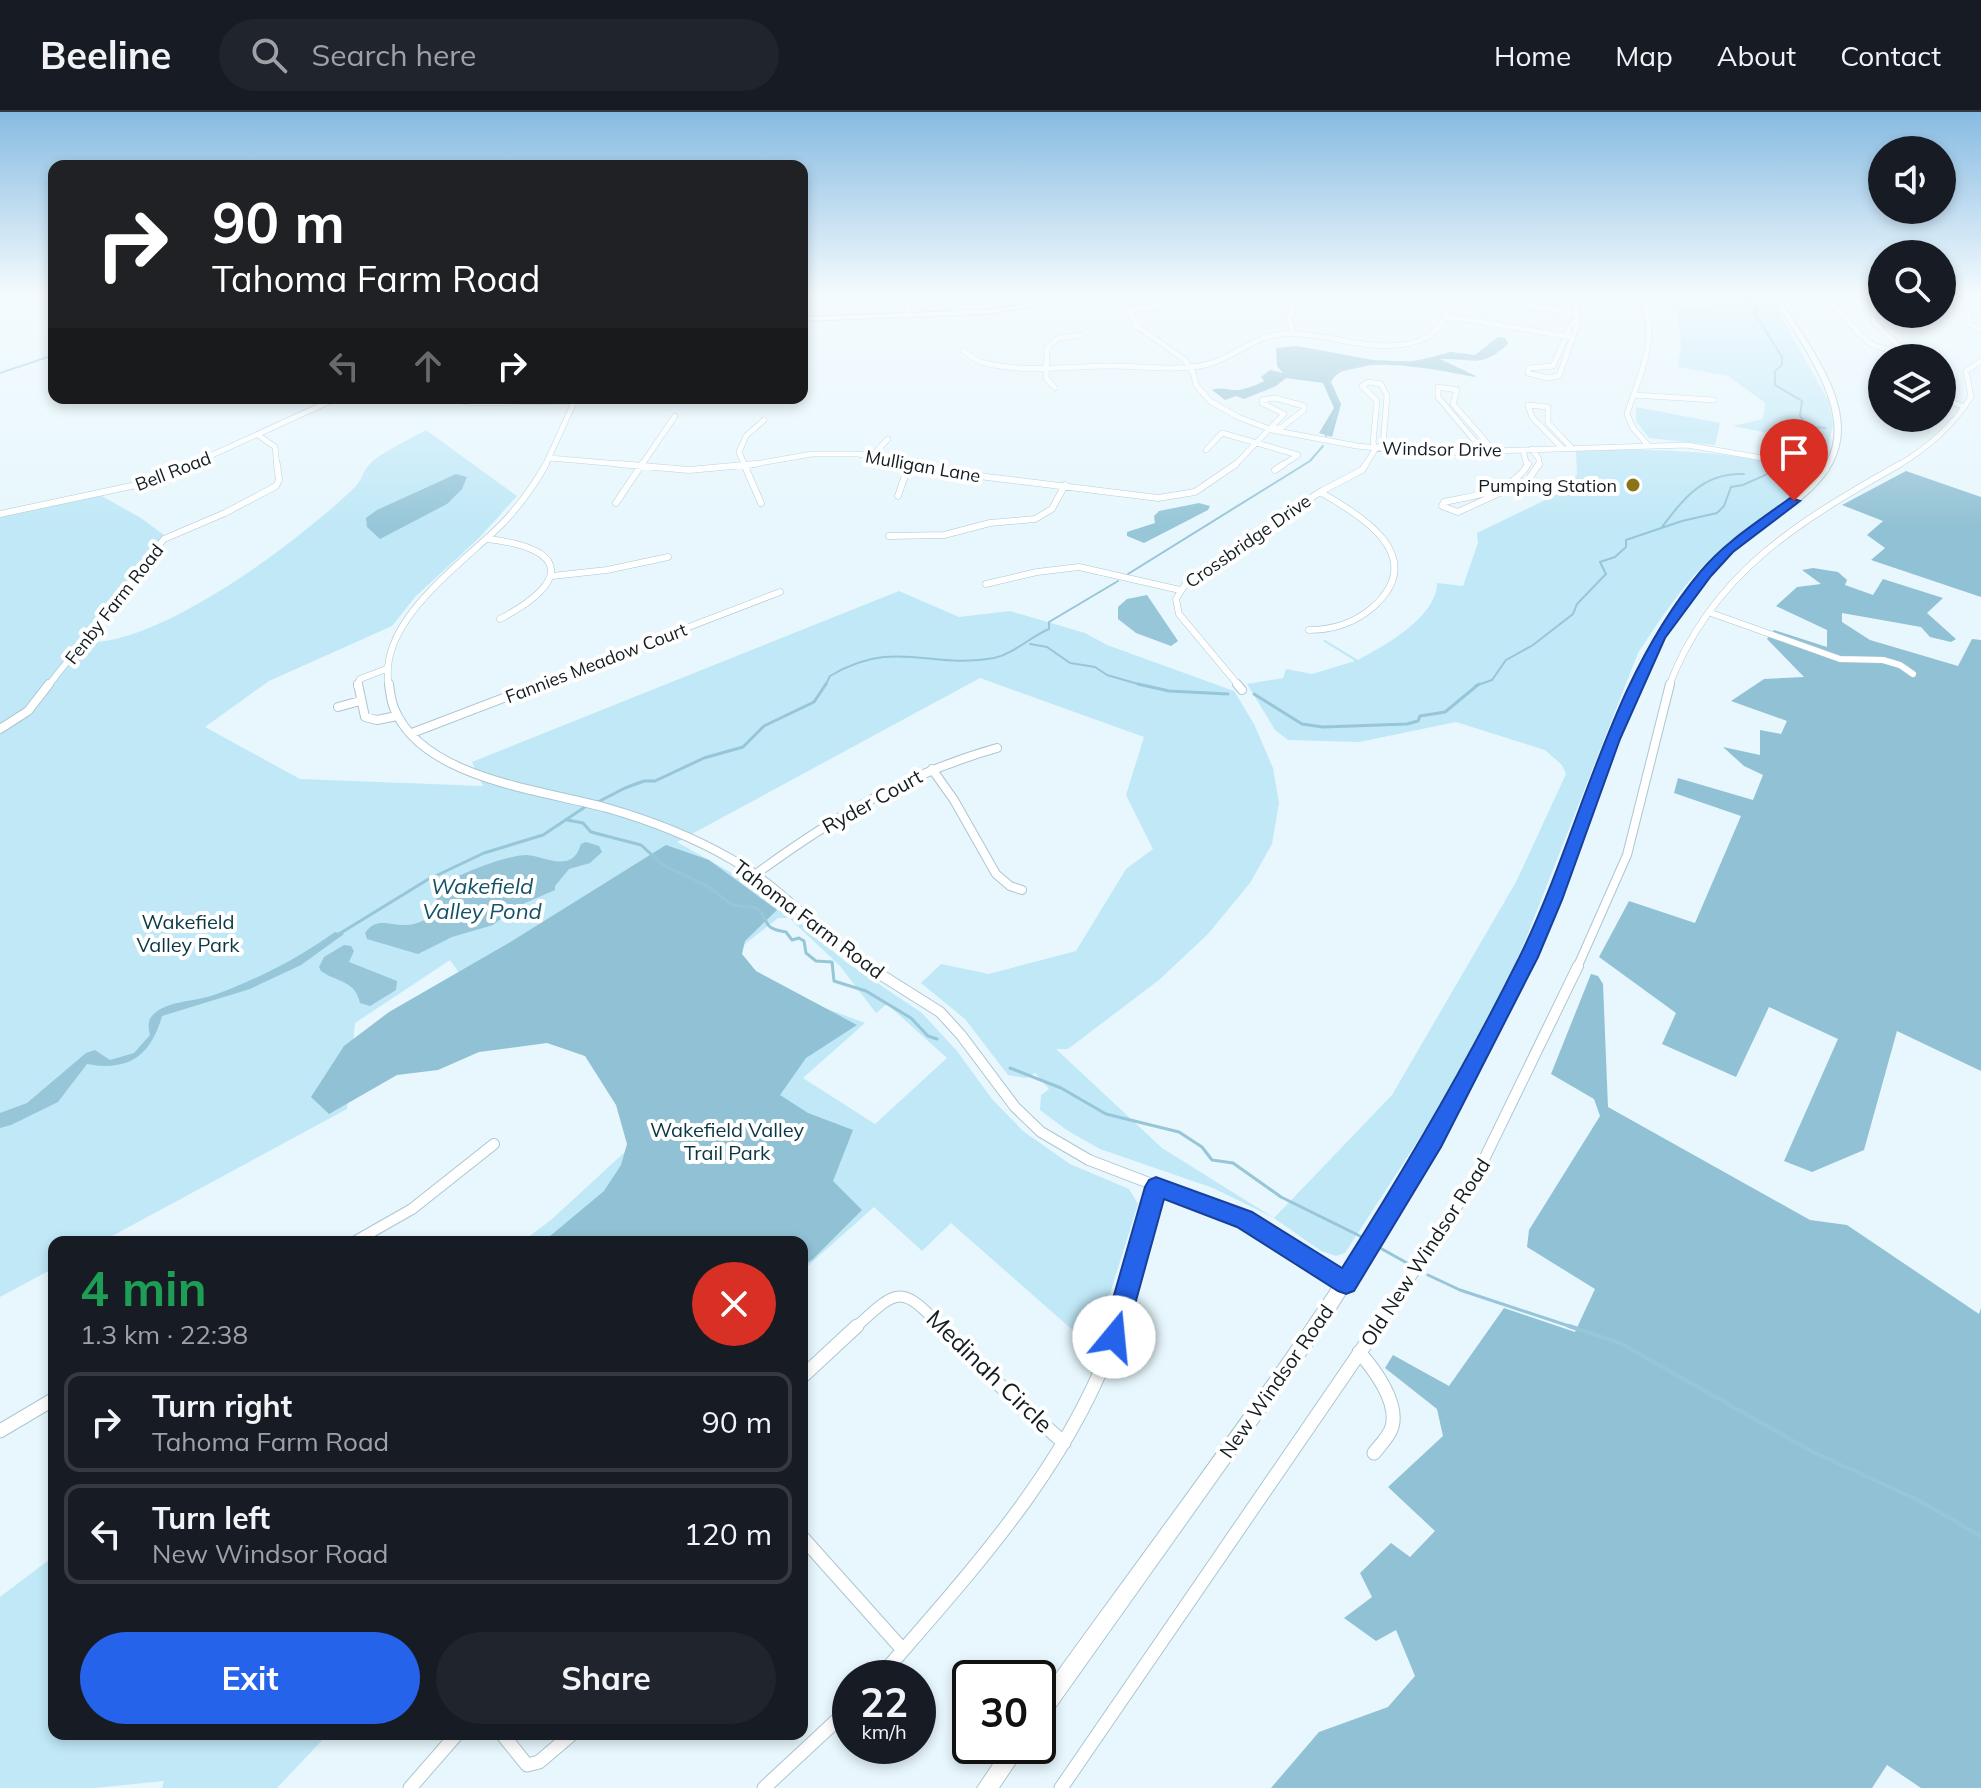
<!DOCTYPE html>
<html lang="en">
<head>
<meta charset="utf-8">
<style>
	:root { --surface:#171b24; --page:#20242c; --text:#f1f3f6; --muted:#9ea1a6; --line:#363941; --accent:#2563eb }
	body { margin:0; font-family:Mulish,sans-serif; background:var(--page); color:var(--text); height:100vh; display:flex; flex-direction:column; font-size:30px; white-space:nowrap }
	* { box-sizing:border-box; margin:0 }
	p { font-size:26px; color:var(--muted) }
	.icon { flex:none; width:44px; height:44px; fill:none; stroke:currentColor; stroke-width:2; stroke-linecap:round; stroke-linejoin:round }
	.map { position:relative; flex:1; overflow:hidden }
	.side { position:absolute; left:48px; top:1124px; width:760px; height:504px; display:flex; flex-direction:column; background:var(--surface); border-radius:16px; box-shadow:0 4px 12px #0003 }
	.side>* { flex:none }
	.guide { position:absolute; left:48px; top:48px; width:760px; height:244px; border-radius:16px; box-shadow:0 4px 12px #0003; background:#202124; color:#fff; overflow:hidden }
	.controls { position:absolute; left:1868px; top:24px; display:grid; gap:16px }
	.controls a { display:grid; place-items:center; width:88px; height:88px; border-radius:50%; background:var(--surface); box-shadow:0 4px 12px #0003; font-size:40px }
	.speed { position:absolute; left:832px; top:1548px; display:flex; gap:16px; font-size:40px; font-weight:700; text-align:center }
	.speed>* { display:grid; place-content:center; width:104px; height:104px; border-radius:50%; background:var(--surface); box-shadow:0 4px 12px #0003; line-height:1 }
	.speed small { font-size:20px; font-weight:400 }
	.speed .limit { border:4px solid #111; border-radius:12px; background:#fff; color:#111 }
	.pin { position:absolute; display:grid; place-items:center; width:68px; height:68px; color:#fff; margin:-82px -34px; border-radius:50% 50% 50% 0; rotate:-45deg; box-shadow:0 0 8px #0007 }
	.pin .icon { rotate:45deg }
	.me { position:absolute; width:88px; margin:-44px; rotate:17deg; stroke-linejoin:round; filter:drop-shadow(0 0 6px #0008) }
	.turn { display:flex; align-items:center; gap:28px; height:168px; padding:0 32px; font-size:36px }
	.turn .icon { width:104px; height:104px; stroke-width:2.5 }
	.turn b { display:block; font-size:56px; line-height:68px }
	.lanes { display:flex; align-items:center; height:76px; padding:0 32px; background:#0003; justify-content:center; gap:40px; direction:ltr }
	.lanes .off { opacity:.35 }
	.round { display:grid; place-items:center; flex:none; width:84px; height:84px; border-radius:42px; background:var(--page) }
	.summary { display:flex; align-items:center; justify-content:space-between; height:136px; padding:0 32px }
	h1 { font-size:48px; font-weight:700; line-height:60px; color:#1e9e55 }
	.primary-button { display:flex; gap:16px; margin-top:auto; padding:16px 32px }
	.primary-button a { flex:1; height:92px; border-radius:48px; background:var(--accent); color:#fff; font-size:32px; font-weight:700; line-height:92px; text-align:center }
	.primary-button a+a { background:var(--page); color:var(--text) }
	ul { padding:0; list-style:none }
	li { display:flex; align-items:center; gap:24px; height:100px; margin:0 16px 12px; padding:0 16px; border:4px solid var(--line); border-radius:16px }
	li div { flex:1 }
	li b { display:block; font-size:30px }
	li em { font-style:normal }
	header { display:flex; align-items:center; gap:48px; box-sizing:border-box; height:112px; padding:0 40px; background:var(--surface); border-bottom:2px solid var(--line) }
	header strong { font-size:38px }
	nav { display:flex; gap:44px; margin-inline-start:auto; font-size:28px }
	.search { width:560px; height:72px; background:var(--page); display:flex; align-items:center; gap:20px; box-sizing:border-box; padding:0 28px; border-radius:44px; color:var(--muted); font-size:30px }
	.map>svg:first-child { display:block }
	.green { fill:#c0e8f7; fill-rule:evenodd }
	.forest { fill:#91c1d4 }
	.water { fill:#96c6d8 }
	.lines { fill:none; stroke-linecap:round; stroke-linejoin:round }
	.stream-far2 { stroke:#96c6d8; stroke-width:2 }
	.stream-far1 { stroke:#96c6d8; stroke-width:3 }
	.stream { stroke:#96c6d8; stroke-width:4 }
	.minor-far4-casing { stroke:#acc6d0; stroke-width:6 }
	.minor-far3-casing { stroke:#acc6d0; stroke-width:7 }
	.minor-far2-casing { stroke:#acc6d0; stroke-width:10 }
	.minor-far1-casing { stroke:#acc6d0; stroke-width:12 }
	.minor-casing { stroke:#acc6d0; stroke-width:15 }
	.major-casing { stroke:#acc6d0; stroke-width:2 }
	.minor-far4 { stroke:#fff; stroke-width:5 }
	.minor-far3 { stroke:#fff; stroke-width:6 }
	.minor-far2 { stroke:#fff; stroke-width:8 }
	.minor-far1 { stroke:#fff; stroke-width:10 }
	.minor { stroke:#fff; stroke-width:13 }
	.major { fill:#fff; fill-rule:evenodd }
	.route { fill:#2563eb; stroke:#184099; stroke-width:2 }
	.poi-dot { fill:#8b7418; stroke:#fff; stroke-width:3 }
	.labels { text-anchor:middle; dominant-baseline:central; stroke-width:8; stroke-linejoin:round; paint-order:stroke }
	.far-street-label { font-size:18px; fill:#131d21; stroke:#fff }
	.far-poi-label { font-size:18px; fill:#131d21; stroke:#fff; text-anchor:end }
	.street-label { font-size:20px; fill:#131d21; stroke:#fff }
	.park-label { font-size:20px; fill:#0b3745; stroke:#fff }
	.water-label { font-size:22px; font-style:italic; fill:#145367; stroke:#fff }
	.near-street-label { font-size:24px; fill:#131d21; stroke:#fff }
</style>
</head>
<body>
<header>
<strong>Beeline</strong>
<div class="search"><svg class="icon" aria-label="search" viewBox="0 0 24 24"><circle cx="10" cy="10" r="6"/><path d="M15 15l6 6"/></svg>Search here</div>
<nav><a>Home</a><a>Map</a><a>About</a><a>Contact</a></nav>
</header>
<div class="map">
<svg width="1981" height="1676" viewBox="0 0 1981 1676">
	<rect width="100%" height="100%" fill="#e7f7fd"/>
	<path class="green" d="M1702 181H1768L1829 290 1833 313 1824 352 1787 347 1797 327 1733 314 1763 307 1765 291 1728 264 1677 255C1684 233 1680 215 1674 193L1712 196 1708 184Z
		M1636 295 1720 311 1715 333 1649 326 1636 309Z
		M426 318 517 384 479 426 415 485 392 514 269 569 205 615 300 667 483 674 472 650 899 479 959 505 1010 499 1085 521 1107 533 1234 579 1254 612 1273 656 1279 691 1272 732 1250 771 1208 822 1159 868 1068 937H1056L1162 1036 1274 1106 1392 983 1516 770 1566 662 1562 653 1545 638 1456 610 1359 630 1288 628 1275 618 1247 572 1283 566 1286 557 1312 562 1355 549 1323 529 1325 528 1358 548C1384 534 1437 505 1437 471L1463 474 1478 431 1477 421 1566 378 1577 362 1576 339C1645 336 1708 338 1775 351L1782 355 1784 351 1817 360C1783 395 1741 418 1706 451 1679 478 1659 509 1638 541L1525 829 1490 907 1437 999 1345 1141 1336 1144 1321 1139 1274 1106 1213 1076 1100 1037 1068 1019 1040 998 1041 983 1049 977 1035 961 1026 966 1008 963 965 907 921 871 941 852 989 862 1076 839 1126 757 1153 737 1126 683 1144 625 980 566 677 730 760 777 846 850 922 901 957 939 992 987 1023 1019 1070 1052 1129 1077 1138 1092 1093 1236 951 1111 922 1139 874 1095 802 1159V1130H522L552 1107 627 1038V958L494 910 450 848 355 911 347 997 101 1130H54V1156L0 1185V404L100 383 141 406 164 423 80 530C155 539 303 426 356 374 362 368 363 359 369 353 379 341 411 327 426 318ZM778 806H789L840 854 876 901 887 892 947 946 875 1012 803 966 865 911 716 855Z
		M54 1444V1622H328L277 1676H162L164 1669 94 1676H0V1485Z"/>
	<path class="forest" d="M1498 225 1505 226 1508 232C1480 257 1475 246 1440 247L1476 264 1474 265C1445 259 1346 238 1331 270L1341 292 1332 325 1319 321 1334 296 1323 271 1286 266 1276 274 1244 287 1236 284 1225 288 1212 278C1222 274 1229 279 1239 278 1246 277 1259 272 1264 269L1261 265 1270 258 1283 261 1277 254 1276 236 1297 234 1373 248 1413 250 1451 240 1475 243Z
		M1906 359 1981 385V485L1871 448 1885 436 1867 423 1883 409 1842 393Z
		M1813 456 1838 460 1847 468 1845 473 1873 483 1883 467 1943 486 1927 501 1956 527 1951 530 1930 525 1921 515 1842 501V510L1870 528 1958 554 1972 527 1981 528V959L1897 919 1864 1038 1812 1060 1784 1049 1838 927 1769 895 1736 965 1662 932 1676 901 1599 845 1629 789 1695 811 1741 704 1674 681 1678 666 1753 688 1763 663 1744 654 1723 635 1760 643V618L1781 622 1787 609 1731 589 1764 567 1804 565 1767 527 1774 518 1827 535V518L1776 494 1797 475 1821 472 1802 458Z
		M666 733 709 748 777 798 745 829 742 842 756 859 857 913 806 946 780 983 808 1001 853 1018 833 1069 862 1098 813 1147 802 1154V1130H543L604 1079 621 1053 627 1032 616 993 585 944 547 931 479 940 438 958 397 963 329 1002 311 985 344 934 389 900 507 832Z
		M1591 862 1598 864 1603 872 1608 995 1810 1108 1847 1113 1979 1202 1981 1196V1676H1921L1887 1653 1872 1676H1271L1319 1620 1388 1595 1415 1564 1396 1518 1376 1529 1344 1506 1372 1485 1360 1461 1391 1431 1410 1445 1435 1419 1388 1375 1443 1324 1437 1297 1385 1256 1393 1243 1449 1274 1504 1196 1575 1220 1595 1177 1527 1135 1529 1118 1600 1004 1594 987 1551 962Z"/>
	<path class="water" d="M456 362 467 365 462 377 447 392 380 427 367 415 366 406 377 398Z
		M1199 391 1210 394 1208 398 1144 431 1127 424V420L1155 411 1154 404 1159 399Z
		M1147 483 1178 529 1171 534 1136 521 1118 507V495L1127 487Z
		M586 730 599 734 602 740 590 751 569 757 555 774V778L516 795 493 813 452 825 418 842 367 827 365 821C377 804 389 814 406 813 417 813 427 807 436 801L440 794 433 780C446 766 506 743 527 743 540 744 558 754 571 747 577 744 579 737 581 732Z
		M335 820 344 822 301 853 250 877 162 904C151 943 129 960 87 952L58 990 11 1013 0 1016V1001L27 991 86 941 95 938 110 948 134 941 150 923C148 915 147 907 155 901 168 889 197 889 214 883 258 867 297 847 335 820Z
		M344 833 351 834 354 839 349 850 397 869 396 878 370 894 360 891C355 868 338 871 321 859L319 855 324 845Z"/>
	<g class="lines">
		<path class="stream-far2" d="M1747 181 1757 198 1755 202 1782 245V253L1775 259V273L1802 289 1800 304 1803 308 1796 319 1813 337 1793 346
			M0 261 54 243
			M1800 314 1826 316
			M1326 324 1339 293 1329 270 1330 261 1375 251 1412 250 1459 242 1475 248 1495 239 1491 235 1499 226
			M1662 415C1684 386 1704 360 1744 362
			M1128 462 1310 349 1323 334
			M1030 532 1047 535 1070 551 1095 555 1107 563 1145 574
			M825 574 830 564C896 525 930 558 994 546 1015 541 1030 525 1049 517V510L1118 469
			M1475 574 1492 568 1506 548 1533 533 1573 502 1577 492 1606 462 1600 450 1615 445 1626 435V428L1682 409 1717 401 1724 394 1731 375 1743 373 1785 354"/>
		<path class="stream-far1" d="M1138 572 1169 579 1228 582
			M1254 582 1302 612 1323 615 1407 612 1418 609 1420 604 1445 600 1479 572
			M596 691 625 676 644 669H655L704 646 743 635 764 614 814 590 826 572
			M567 708 583 711 591 720 641 733 663 753 709 775 732 793 757 796C771 809 760 816 786 820L792 828 799 826 804 829 806 841 816 849 832 850 834 869 866 879 911 906 928 924 937 927
			M339 822 427 768 484 741 543 723 588 693
			M1010 956 1061 976 1106 1002 1179 1020 1202 1035 1212 1048 1233 1051 1281 1085 1362 1125
			M1382 1137 1407 1151
			M1428 1163 1460 1178 1575 1216"/>
		<path class="stream" d="M1569 1214 1620 1231 1813 1340 1916 1387 1981 1424"/>
		<g class="minor-far4-casing">
			<path id="minor-far4" d="M908 181 909 204
				M1120 181 1137 214 1185 248 1193 260 1196 273 1210 289 1238 305 1272 318 1357 334 1430 341 1687 333 1809 354
				M1574 181 1577 213 1559 264 1548 266 1528 261 1529 256 1553 254 1571 213 1576 209
				M1641 181C1659 229 1642 256 1627 302L1633 316 1647 332
				M1838 181 1832 185V193C1860 215 1859 240 1902 237L1874 210 1873 191 1857 181
				M1457 182 1579 202
				M868 183 934 181
				M0 187 31 181
				M1297 189 1374 192
				M1981 189 1970 190 1967 195 1970 212 1981 218
				M1131 198 1165 193
				M1444 204 1571 225
				M1293 221 1290 206 1298 181
				M963 238C971 246 978 250 989 252 1029 261 1071 254 1111 254 1143 254 1177 260 1209 252 1235 245 1254 224 1282 222 1328 219 1376 245 1421 228 1440 221 1449 198 1458 181
				M1368 270 1381 272 1387 284 1383 333 1376 336 1373 331 1377 289 1362 274Z
				M1055 276 1046 266 1047 236 1058 226 1082 223
				M1634 283 1714 288
				M442 286 474 291 574 289
				M1942 287 1965 295
				M258 323 275 335 277 354
				M1562 336 1532 305 1528 293 1548 295V311L1571 335
				M1532 337 1539 347V354
				M1206 338 1222 321 1298 343 1281 354
				M1523 338 1527 354
				M1484 340 1438 285V275L1457 278 1453 292 1494 339
				M872 344 888 327
				M550 346 642 354
				M188 354 337 286
				M545 354 576 286
				M641 354 675 304
				M744 354 812 342H858L925 354
				M745 354 739 340 746 324 764 308
				M908 354 909 351
				M1234 354 1284 302 1262 291V288L1275 286 1304 294V298L1282 315 1272 318
				M1365 354 1376 336
				M1897 354C1928 336 1952 315 1971 285L1966 259 1981 249"/>
		</g>
		<g class="minor-far3-casing">
			<path id="minor-far3" d="M619 352 689 358 755 352
				M744 352 761 391
				M914 352 987 365 1158 386 1195 380 1236 352
				M1528 352C1513 380 1473 384 1444 390L1442 394 1458 400 1528 368 1539 352
				M1797 352 1826 357
				M1275 358 1284 352
				M898 384 909 352
				M616 391 642 352
				M0 402 155 369 192 352
				M889 424 944 423 990 411 1035 407 1052 397 1065 373
				M488 427C570 437 570 470 500 507
				M552 464 607 458 668 445
				M986 472 1037 460 1079 455 1180 478
				M1711 501 1840 547 1883 548 1900 553 1913 562
				M1309 518C1332 518 1354 511 1372 496 1429 446 1365 405 1320 380
				M48 574 164 427 225 401 276 374 279 368 277 352
				M357 574 360 567 386 557
				M389 574C376 510 462 452 502 412 519 394 534 374 546 352
				M535 574 780 480
				M1239 574 1179 502 1176 487 1188 468 1320 380 1362 358 1366 352
				M1669 574C1712 460 1800 409 1900 352"/>
		</g>
		<g class="minor-far2-casing">
			<path id="minor-far2" d="M358 572 365 605 377 608 397 604
				M389 572C390 580 391 589 394 596 422 667 543 678 607 696 649 708 693 725 731 747 783 776 820 824 870 856
				M1237 572 1242 578
				M338 595 360 589
				M0 617 28 599 49 572
				M412 621 540 572
				M932 657 954 688 996 762 1010 774 1022 778
				M756 762C831 707 907 661 997 636
				M1577 856 1627 743 1670 572"/>
		</g>
		<g class="minor-far1-casing">
			<path id="minor-far1" d="M867 854 940 900 961 923 1015 995 1041 1020 1089 1048 1243 1107 1346 1171
				M354 1130 412 1097 494 1032
				M855 1216C898 1176 901 1172 942 1216
				M1117 1216 1156 1075
				M1377 1216 1473 1070 1578 854"/>
		</g>
		<g class="minor-casing">
			<path id="minor" d="M940 1214 975 1251 1064 1331
				M1359 1240C1374 1257 1399 1290 1392 1315 1389 1325 1380 1333 1374 1341
				M802 1265 857 1214
				M0 1319 54 1287
				M802 1425 903 1538
				M879 1566C972 1458 1072 1352 1118 1214
				M502 1622 527 1653 539 1650 572 1622
				M410 1676 457 1622
				M764 1676 850 1596
				M1061 1676 1378 1214"/>
		</g>
		<g class="major-casing">
			<path id="major" d="M1103 181H1118L985 202 802 209V205L985 198Z
				M1770 181H1776C1799 219 1842 272 1841 318 1840 373 1782 399 1745 429 1729 442 1714 456 1701 472 1672 507 1651 547 1633 588L1568 766 1532 851 1475 965 1415 1073 1315 1230 1045 1610 1038 1613V1587C1191 1373 1354 1167 1478 934 1512 870 1543 804 1568 736 1594 662 1617 587 1658 520 1677 489 1699 460 1727 436 1762 405 1821 382 1833 333 1844 283 1794 222 1770 181Z
				M1005 1634H1027L999 1676H977Z"/>
		</g>
		<use href="#minor-far4" class="minor-far4"/>
		<use href="#minor-far3" class="minor-far3"/>
		<use href="#minor-far2" class="minor-far2"/>
		<use href="#minor-far1" class="minor-far1"/>
		<use href="#minor" class="minor"/>
		<use href="#major" class="major"/>
	</g>
	<linearGradient id="sky" x2="0" y2="1"><stop stop-color="#87bbe2"/><stop offset="0.44" stop-color="#f4fbfe"/><stop offset="1" stop-color="#f4fbfe" stop-opacity="0"/></linearGradient>
	<rect width="1981" height="416" fill="url(#sky)"/>
	<path class="route" d="M1790 386 1800 389 1733 440 1711 464 1665 526 1620 627 1562 788 1538 845 1441 1035 1354 1179 1346 1182 1338 1179 1237 1115 1164 1087 1126 1225 1123 1233 1114 1236 1106 1233 1102 1225 1145 1075 1149 1068 1156 1065 1252 1100 1342 1156C1406 1055 1466 953 1519 846 1582 718 1607 571 1701 459 1725 430 1759 409 1790 386Z"/>
	<circle class="poi-dot" cx="1633" cy="373" r="8"/>
	<g class="labels">
		<g class="far-street-label">
			<text transform="translate(1442 337) rotate(1)">Windsor Drive</text>
			<text transform="translate(923 354) rotate(10)">Mulligan Lane</text>
			<text transform="translate(173 359) rotate(-21)">Bell Road</text>
			<text transform="translate(1248 429) rotate(-35)">Crossbridge Drive</text>
			<text transform="translate(114 492) rotate(-52)">Fenby Farm Road</text>
			<text transform="translate(596 551) rotate(-21)">Fannies Meadow Court</text>
		</g>
		<g class="far-poi-label">
			<text x="1617" y="373">Pumping Station</text>
		</g>
		<g class="street-label">
			<text transform="translate(872 689) rotate(-29)">Ryder Court</text>
			<text transform="translate(809 807) rotate(37)">Tahoma Farm Road</text>
			<text transform="translate(1425 1140) rotate(-57)">Old New Windsor Road</text>
			<text transform="translate(1276 1269) rotate(-55)">New Windsor Road</text>
		</g>
		<g class="park-label">
			<text x="188" y="809">Wakefield<tspan x="188" dy="23">Valley Park</tspan></text>
			<text x="727" y="1017">Wakefield Valley<tspan x="727" dy="23">Trail Park</tspan></text>
		</g>
		<g class="water-label">
			<text x="482" y="774">Wakefield<tspan x="482" dy="25">Valley Pond</tspan></text>
		</g>
		<g class="near-street-label">
			<text transform="translate(990 1259) rotate(44)">Medinah Circle</text>
		</g>
	</g>
</svg>
<div class="controls">
<a><svg class="icon" aria-label="sound" viewBox="0 0 24 24"><path d="M4 9h4l5-4v14l-5-4H4zM17 9q2 3 0 6"/></svg></a>
<a><svg class="icon" aria-label="search" viewBox="0 0 24 24"><circle cx="10" cy="10" r="6"/><path d="M15 15l6 6"/></svg></a>
<a><svg class="icon" aria-label="layers" viewBox="0 0 24 24"><path d="M12 4l9 5-9 5-9-5zM3 14l9 5 9-5"/></svg></a>
</div>
<div class="speed"><div>22<small>km/h</small></div><div class="limit">30</div></div>
<div class="pin" style="left:1794px;top:389px;background:#d93025"><svg class="icon" aria-label="arrive" viewBox="0 0 24 24"><path d="M6 21V4h12l-3 4 3 4H6"/></svg></div>
<svg class="me" style="left:1114px;top:1225px" viewBox="-20 -20 40 40"><circle r="19" fill="#fff"/><path d="M0-13L10 11 0 6-10 11z" fill="#2563eb"/></svg>
<div class="guide">
<div class="turn"><svg class="icon" aria-label="right" viewBox="0 0 24 24"><path d="M7 20v-9h11M14 6l5 5-5 5"/></svg><div><b>90 m</b>Tahoma Farm Road</div></div>
<div class="lanes"><svg class="icon off" aria-label="left" viewBox="0 0 24 24"><path d="M17 20v-9H6M10 6l-5 5 5 5"/></svg><svg class="icon off" aria-label="ahead" viewBox="0 0 24 24"><path d="M12 20V5M6 11l6-6 6 6"/></svg><svg class="icon" aria-label="right" viewBox="0 0 24 24"><path d="M7 20v-9h11M14 6l5 5-5 5"/></svg></div>
</div>
<section class="side">
<div class="summary"><div><h1>4 min</h1><p>1.3 km · 22:38</p></div><a class="round" style="background:#d93025;color:#fff"><svg class="icon" aria-label="close" viewBox="0 0 24 24"><path d="M6 6l12 12M18 6L6 18"/></svg></a></div>
<ul>
<li><svg class="icon" aria-label="right" viewBox="0 0 24 24"><path d="M7 20v-9h11M14 6l5 5-5 5"/></svg><div><b>Turn right</b><p>Tahoma Farm Road</p></div><em>90 m</em></li>
<li><svg class="icon" aria-label="left" viewBox="0 0 24 24"><path d="M17 20v-9H6M10 6l-5 5 5 5"/></svg><div><b>Turn left</b><p>New Windsor Road</p></div><em>120 m</em></li>
</ul>
<div class="primary-button"><a>Exit</a><a>Share</a></div>
</section>
</div>
</body>
</html>
